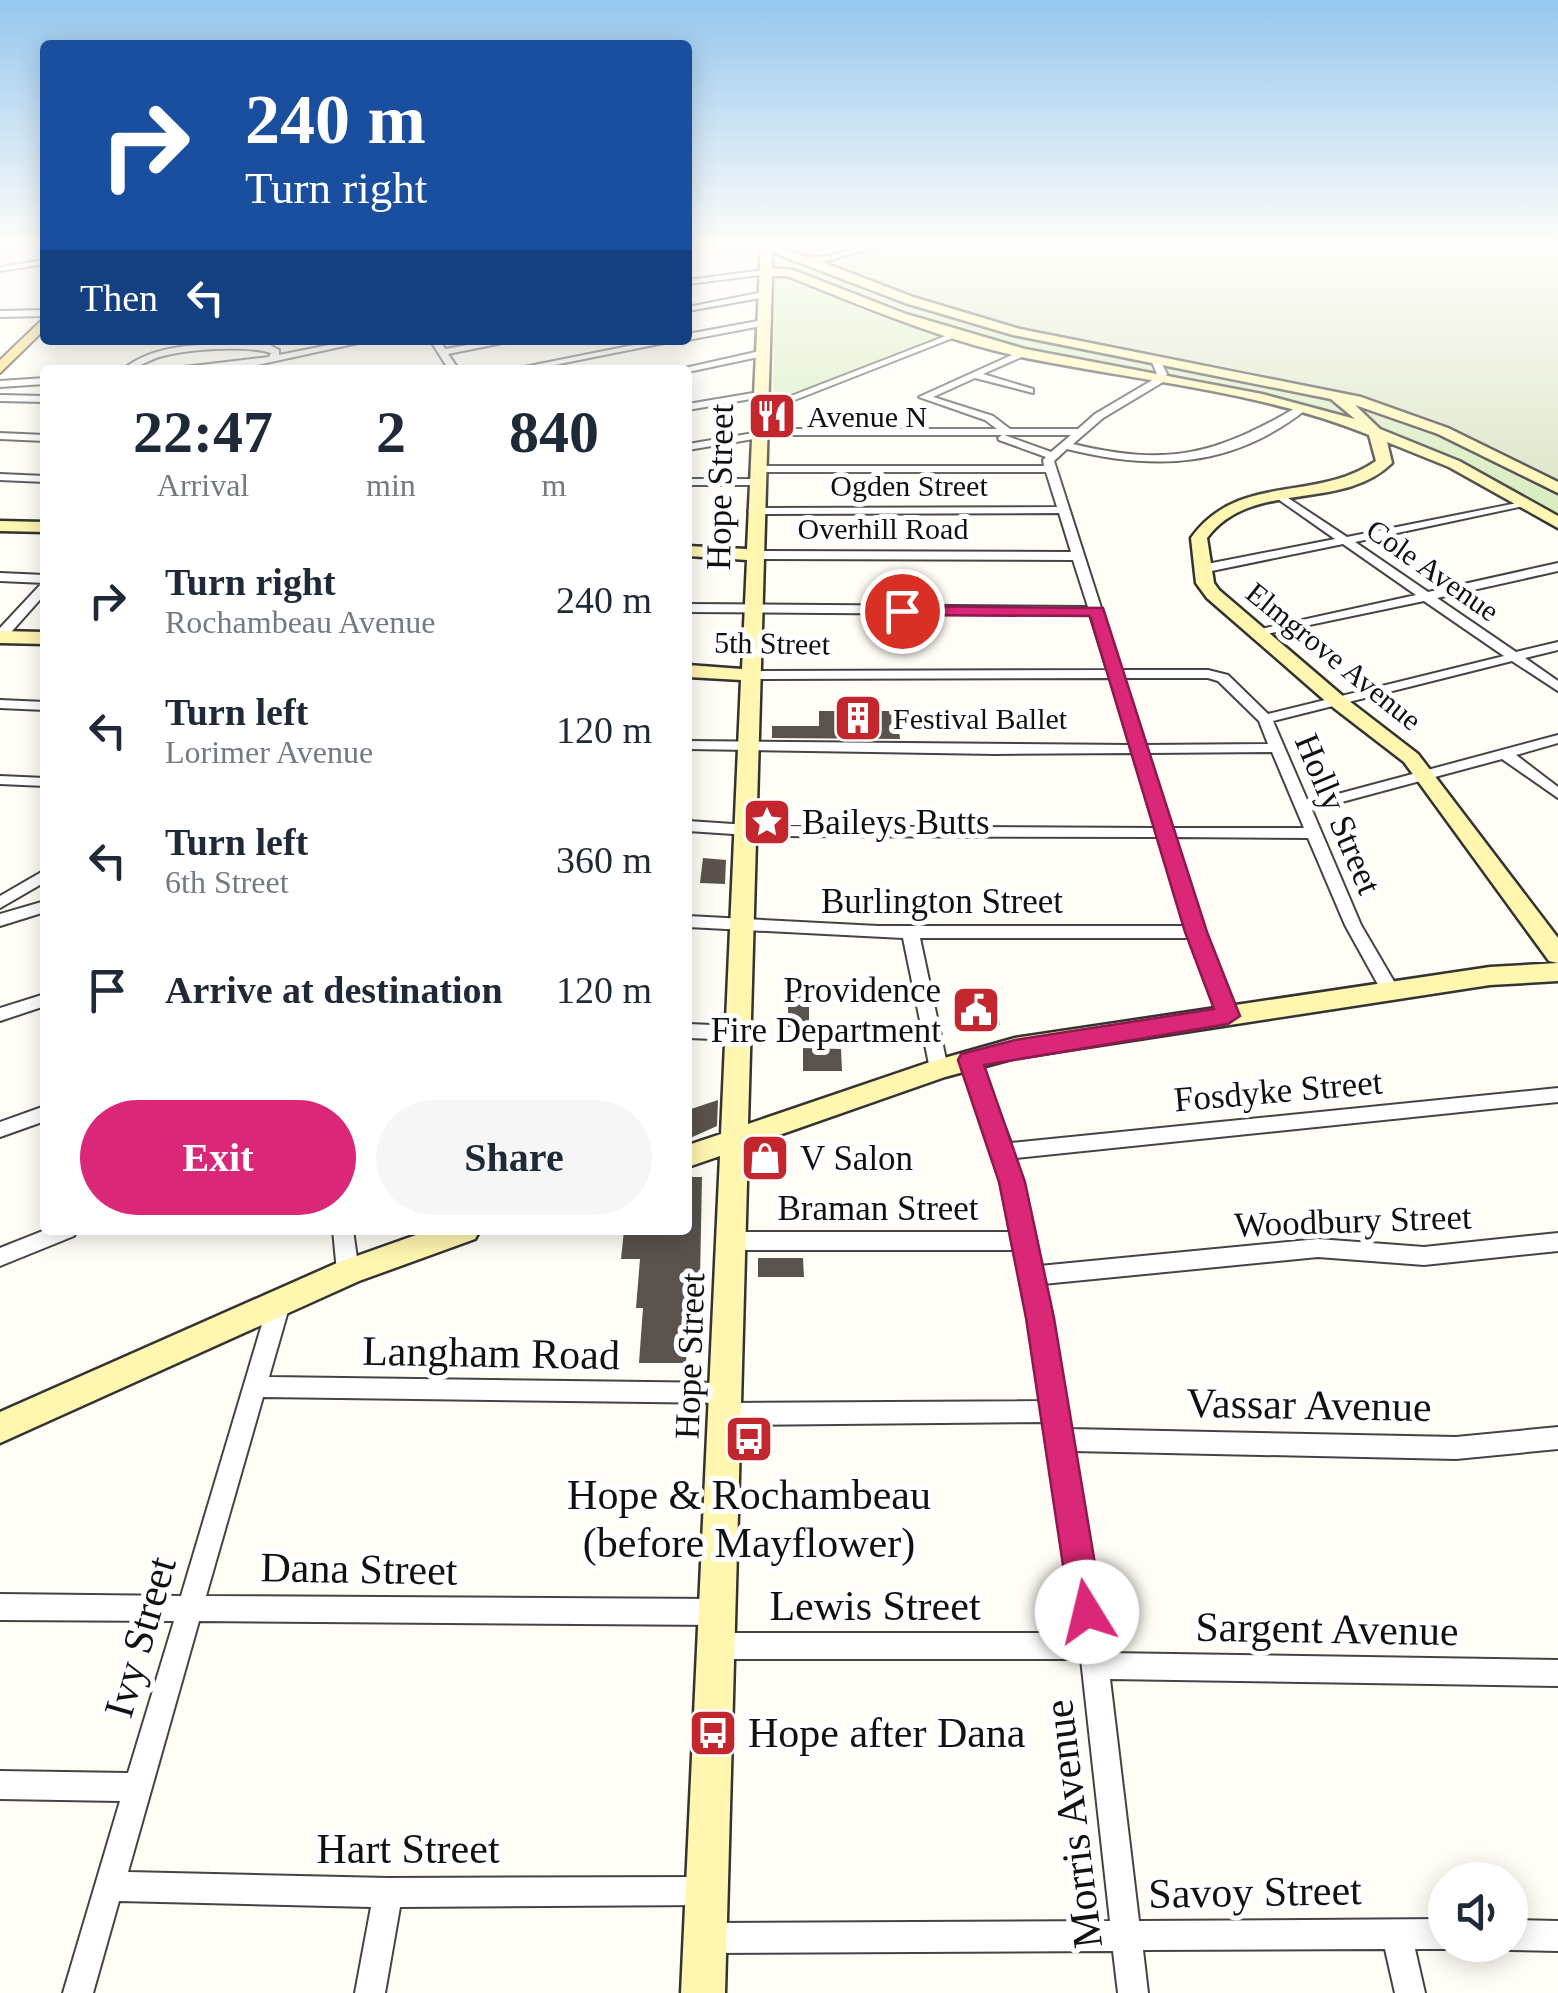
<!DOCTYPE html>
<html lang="en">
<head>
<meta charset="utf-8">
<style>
	:root { --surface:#fff; --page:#f6f6f7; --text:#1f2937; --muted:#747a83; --accent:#db2777 }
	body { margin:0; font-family:"Times New Roman",serif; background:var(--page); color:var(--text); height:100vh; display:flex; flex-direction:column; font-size:38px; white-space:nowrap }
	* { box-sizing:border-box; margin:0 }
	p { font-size:32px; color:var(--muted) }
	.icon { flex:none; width:55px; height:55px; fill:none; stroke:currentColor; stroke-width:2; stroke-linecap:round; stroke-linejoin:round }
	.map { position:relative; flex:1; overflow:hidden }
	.drawer { position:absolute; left:40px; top:365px; width:652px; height:870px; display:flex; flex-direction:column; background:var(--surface); border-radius:10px; box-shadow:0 5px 25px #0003 }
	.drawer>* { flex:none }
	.hud { position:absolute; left:40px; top:40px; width:652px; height:305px; border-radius:10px; box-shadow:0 5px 25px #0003; background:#1a4fa0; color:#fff; overflow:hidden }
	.fabs { position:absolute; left:1428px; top:1862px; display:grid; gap:20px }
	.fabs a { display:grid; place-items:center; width:100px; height:100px; border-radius:50%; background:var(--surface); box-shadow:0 5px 25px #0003; font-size:50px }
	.pin { position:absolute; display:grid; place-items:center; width:85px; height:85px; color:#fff; margin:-42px; border:5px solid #fff; border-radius:50%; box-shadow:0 2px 10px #0007 }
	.me { position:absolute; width:110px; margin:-55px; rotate:351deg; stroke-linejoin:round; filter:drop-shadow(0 0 8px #0008) }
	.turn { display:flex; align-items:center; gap:35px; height:210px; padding:0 40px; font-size:45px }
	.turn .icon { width:130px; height:130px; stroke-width:2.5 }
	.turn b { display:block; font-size:70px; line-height:85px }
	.then { display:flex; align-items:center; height:95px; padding:0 40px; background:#0003; gap:20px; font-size:38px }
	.eta { display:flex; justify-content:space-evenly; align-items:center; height:170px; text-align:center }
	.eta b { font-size:60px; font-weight:800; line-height:70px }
	.cta { display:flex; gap:20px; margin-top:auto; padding:20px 40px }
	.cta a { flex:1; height:115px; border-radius:60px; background:var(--accent); color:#fff; font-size:40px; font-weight:800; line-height:115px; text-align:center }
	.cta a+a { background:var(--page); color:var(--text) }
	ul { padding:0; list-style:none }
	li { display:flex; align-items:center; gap:30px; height:130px; padding:0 40px }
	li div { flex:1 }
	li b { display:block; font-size:38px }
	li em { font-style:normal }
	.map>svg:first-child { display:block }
	.green { fill:#d5ebbd }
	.cemetery { fill:#d9e3c4 }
	.building { fill:#5a524d }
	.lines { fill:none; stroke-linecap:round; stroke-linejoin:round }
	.street-casing { stroke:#444; stroke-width:4 }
	.secondary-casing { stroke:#333; stroke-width:5 }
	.primary-casing { stroke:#222; stroke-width:4 }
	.street { fill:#fff; fill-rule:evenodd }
	.secondary { fill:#fff6b0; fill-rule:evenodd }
	.primary { fill:#f9d66b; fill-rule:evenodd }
	.route { fill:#db2777; stroke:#8e194d; stroke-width:2.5 }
	.labels { text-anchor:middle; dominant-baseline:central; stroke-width:10; stroke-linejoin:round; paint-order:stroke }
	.far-poi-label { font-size:30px; fill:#111; stroke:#fff; text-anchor:start }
	.far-street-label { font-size:30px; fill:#111; stroke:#fff }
	.street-label { font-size:35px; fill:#111; stroke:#fff }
	.poi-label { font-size:35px; fill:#111; stroke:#fff; text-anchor:start }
	.near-street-label { font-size:42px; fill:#111; stroke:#fff }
	.near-poi-label { font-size:42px; fill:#111; stroke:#fff }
</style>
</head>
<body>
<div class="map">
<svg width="1558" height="1993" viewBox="0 0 1558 1993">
	<rect width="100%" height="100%" fill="#fffdf5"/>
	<path class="green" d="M776 251 1018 333 1250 378 1395 415 1481 451 1558 493V519L1408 438 1313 408 975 337 842 293 775 264Z
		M779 274 948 336 773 404 774 275Z"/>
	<path class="cemetery" d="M897 243H1558V482C1459 430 1356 395 1246 371 1181 357 1116 351 1052 336 973 318 897 292 821 262Z"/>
	<path class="building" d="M819 711H897L900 739 772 738V726H819Z
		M703 858 726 860 725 884 700 883Z
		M960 993 996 995 1000 1025 964 1027V1019H955L953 1001H961Z
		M788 994 809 995V1027H788Z
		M803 1048 841 1049 842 1071H803Z
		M718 1100 717 1126 688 1139V1110Z
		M689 1177H702L700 1278H707L706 1297H696V1305H689L686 1363H639L643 1308H636L640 1259H621L624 1230H688Z
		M758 1258H803L804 1277H758Z"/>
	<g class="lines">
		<g class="street-casing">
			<path id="street" d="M713 243 688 248V244Z
				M45 260V264L0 271V267Z
				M764 270 767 274 688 284V280Z
				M763 292 766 297 688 311V307Z
				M45 310V316L0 317V311Z
				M763 320 766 325 688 340V334Z
				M956 332 963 334 764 412 755 410Z
				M354 340H372L244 368 179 370 184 367 269 357 271 353C244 345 187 349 159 357 146 361 136 370 122 370 161 338 223 345 270 345L279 350V355Z
				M430 340H440L445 349 496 340H517L448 354 459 370H449Z
				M659 340H679L529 370H509Z
				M1023 350 1028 353 1026 355 983 374 1033 389V393L975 378 933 397 993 416 1010 429H1078L1095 414 1156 378 1157 374 1151 360 1159 358 1167 374 1163 382 1103 418 1073 444C1169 467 1215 455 1299 406L1308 408C1233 468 1156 471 1067 449L1054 461 1121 670H1208L1228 675 1268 714 1504 656 1424 601 1252 637V631L1416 595 1343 544 1202 573 1196 569 1202 565 1335 539 1275 497 1273 495 1279 492 1347 537 1527 501 1533 504 1355 542 1428 592 1558 563V571L1437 598 1516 652 1558 642V650L1525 658 1558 681V691L1512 661 1273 721 1308 802 1558 735V743L1516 755 1558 787V798L1502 759 1312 810 1361 925 1399 990 1396 994H1384L1381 990 1345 925 1308 838 1174 837 1204 932 1237 1015 1228 1021 1219 1015 1190 938H920L948 1069 946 1074H932L930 1069 903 938 688 927V916L878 926H1186L1159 837 763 836 688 831V821L763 826 1156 828 1133 753 996 754 688 749V741L1130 745 1110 678 752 679 745 675 752 671 1107 670 1090 615 688 612V604L1088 607 1073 560 756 559 750 555 756 551 1071 552 1059 513 754 514 748 511 754 508 1057 507 1046 472H756L751 469 756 466H1044L1043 460 1046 457 999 440 998 438 1002 435H778L688 450V444L778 429H997L985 420 919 397ZM1004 435H1071L1051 452ZM1123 678H1208L1218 681 1259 721 1268 744 1144 745ZM1272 752 1304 828H1171L1147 753Z
				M760 351 765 354 763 356 688 372 676 370Z
				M45 378V384L0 387V381Z
				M759 392 762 393V397L688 410V404Z
				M0 395 45 396V402L0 401Z
				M0 433 45 435V441L0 439Z
				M0 474 45 476V482L0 480Z
				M688 479H756L761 482 756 485H688Z
				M0 573 45 575V583L0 581Z
				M45 583V594L5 639 0 640V628L41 584Z
				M0 700 45 702V710L0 708Z
				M0 776 45 778V786L0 784Z
				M45 870V882L0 908V896Z
				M45 901V912L0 926V914Z
				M45 994V1006L0 1021V1008Z
				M688 1024 739 1026 748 1033 739 1040 688 1038Z
				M970 1053 976 1055 979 1060 1011 1143 1558 1088V1102L1015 1158 1039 1266 1318 1239 1424 1247 1558 1233V1251L1424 1265 1318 1257 1043 1284 1069 1429 1456 1437 1558 1427V1449L1456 1459 1073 1451 1107 1653 1558 1660V1686L1110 1679 1139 1921 1445 1919V1945H1454L1445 1949H1415L1425 1993H1395L1385 1949 1143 1950 1148 1993H1118L1113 1951 706 1953 696 1948 691 1938 696 1928 706 1923 1110 1921 1081 1659H717L708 1655 704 1646 708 1637 717 1633H1078L1045 1422 726 1425 718 1421 715 1414 718 1407 726 1403 1042 1401 1015 1250H732L725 1247 722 1241 725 1235 732 1232H1011L994 1151 961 1060 964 1055Z
				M45 1106V1121L0 1137V1122Z
				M45 1230H77L74 1236 0 1266V1248Z
				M333 1230H353L359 1272 355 1278 348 1281 341 1278 337 1272Z
				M279 1295 287 1297 290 1304 269 1377 727 1383 735 1386 738 1393 735 1400 727 1403 263 1397 206 1596 718 1599 727 1603 731 1612 727 1621 718 1625 199 1621 128 1872 388 1878 707 1877 717 1881 721 1891 717 1901 707 1905 400 1907 385 1993H355L371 1907 119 1901 93 1993H63L120 1801 0 1799V1771L128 1773 174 1621 0 1620V1594L181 1596 268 1304 271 1297Z
				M1510 1920 1558 1921V1951L1510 1950 1500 1945H1510Z"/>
		</g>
		<g class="secondary-casing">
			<path id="secondary" d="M761 243C778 243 795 257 813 257 838 258 864 243 890 243L822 262 913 297 1020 329 1361 397 1448 428 1558 482V493L1438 434 1355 405 1380 429 1459 461 1558 516V528L1449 467 1387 442 1392 463C1341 513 1252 478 1207 538L1214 583 1219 590 1344 697 1418 754 1558 938V963L1549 961 1404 762 1330 705 1207 598 1196 583 1191 538C1238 472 1316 503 1376 461L1369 435C1261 391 1140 381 1026 358 944 341 865 307 787 276H772L748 1124 930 1062 1015 1038 1490 967 1558 963V981L1490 985 1015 1058 945 1077 748 1146 725 1993H681L720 1156 688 1167V1145L721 1134 741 680 688 677V665L742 669 747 560 688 556V546L747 549ZM772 252 905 303 1013 335 1331 399 1355 419 1262 394 1025 349 906 314 793 270 772 268Z
				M0 521 45 522V532L0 531Z
				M0 631 45 632V644L0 643Z
				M430 1230H480L475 1239 359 1281 0 1443V1412L337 1263Z"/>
		</g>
		<g class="primary-casing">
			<path id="primary" d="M45 317V329L0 373V360Z"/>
		</g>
		<use href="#street" class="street"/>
		<use href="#secondary" class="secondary"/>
		<use href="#primary" class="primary"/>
	</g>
	<linearGradient id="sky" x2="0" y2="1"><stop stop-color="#95c6ee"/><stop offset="0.47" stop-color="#fffefa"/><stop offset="1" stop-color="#fffefa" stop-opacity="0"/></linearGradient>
	<rect width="1558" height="522" fill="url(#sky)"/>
	<path class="route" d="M902 606 1103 608 1207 932 1240 1016 1228 1024 984 1065 1025 1182 1054 1318 1103 1612 1098 1623 1087 1628 1075 1623 1070 1612 1026 1318 999 1182 958 1060 961 1054 1015 1040 1214 1009 1185 932 1090 616 896 615V608Z"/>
	<defs>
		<g id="restaurant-square" transform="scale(2.5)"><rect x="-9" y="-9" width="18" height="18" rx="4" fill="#c4262e" stroke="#fff"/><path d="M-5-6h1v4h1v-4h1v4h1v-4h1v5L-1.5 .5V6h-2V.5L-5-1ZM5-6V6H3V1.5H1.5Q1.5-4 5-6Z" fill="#fff"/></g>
		<g id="building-square" transform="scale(2.5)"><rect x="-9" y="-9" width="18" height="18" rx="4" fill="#c4262e" stroke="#fff"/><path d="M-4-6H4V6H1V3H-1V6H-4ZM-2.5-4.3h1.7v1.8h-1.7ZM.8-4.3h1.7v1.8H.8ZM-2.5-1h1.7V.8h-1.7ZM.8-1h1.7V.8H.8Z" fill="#fff"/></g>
		<g id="sight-square" transform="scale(2.5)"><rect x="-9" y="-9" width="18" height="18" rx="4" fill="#c4262e" stroke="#fff"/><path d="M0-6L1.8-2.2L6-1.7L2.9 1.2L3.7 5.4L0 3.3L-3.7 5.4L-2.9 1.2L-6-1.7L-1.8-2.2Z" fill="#fff"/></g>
		<g id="civic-square" transform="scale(2.5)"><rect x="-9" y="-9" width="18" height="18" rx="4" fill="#c4262e" stroke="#fff"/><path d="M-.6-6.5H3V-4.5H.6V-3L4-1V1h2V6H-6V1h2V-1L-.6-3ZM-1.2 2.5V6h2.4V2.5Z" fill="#fff"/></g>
		<g id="shop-square" transform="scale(2.5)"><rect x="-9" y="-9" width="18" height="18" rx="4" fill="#c4262e" stroke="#fff"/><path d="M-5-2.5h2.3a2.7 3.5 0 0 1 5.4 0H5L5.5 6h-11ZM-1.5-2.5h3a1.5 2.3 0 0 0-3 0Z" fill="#fff"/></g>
		<g id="bus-square" transform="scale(2.5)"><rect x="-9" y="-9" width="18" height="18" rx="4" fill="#c4262e" stroke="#fff"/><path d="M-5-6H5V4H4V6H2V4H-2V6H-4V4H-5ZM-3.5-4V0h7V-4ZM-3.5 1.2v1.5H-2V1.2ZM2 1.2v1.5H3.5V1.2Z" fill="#fff"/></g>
	</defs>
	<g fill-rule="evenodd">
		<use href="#restaurant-square" x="772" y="416"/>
		<use href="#building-square" x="858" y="718"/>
		<use href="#sight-square" x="767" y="822"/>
		<use href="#civic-square" x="976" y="1010"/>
		<use href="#shop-square" x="765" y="1158"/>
		<use href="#bus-square" x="749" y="1439"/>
		<use href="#bus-square" x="713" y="1733"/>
	</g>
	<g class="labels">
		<g class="far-poi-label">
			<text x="807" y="416">Avenue N</text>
			<text x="893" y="718">Festival Ballet</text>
		</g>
		<g class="far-street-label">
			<text x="909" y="485">Ogden Street</text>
			<text x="883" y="528">Overhill Road</text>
			<text transform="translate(1433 570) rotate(35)">Cole Avenue</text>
			<text transform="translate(772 643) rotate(1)">5th Street</text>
			<text transform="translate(1334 656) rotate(39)">Elmgrove Avenue</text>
		</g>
		<g class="street-label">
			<text transform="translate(720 487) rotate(-89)">Hope Street</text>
			<text transform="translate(1338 814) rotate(67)">Holly Street</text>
			<text x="942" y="901">Burlington Street</text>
			<text transform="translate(1278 1091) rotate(-5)">Fosdyke Street</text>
			<text x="878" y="1208">Braman Street</text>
			<text transform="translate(1353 1221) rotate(-2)">Woodbury Street</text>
			<text transform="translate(690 1356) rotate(-88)">Hope Street</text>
		</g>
		<g class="poi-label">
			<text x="802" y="822">Baileys Butts</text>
			<text x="941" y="990" text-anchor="end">Providence<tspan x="941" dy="40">Fire Department</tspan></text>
			<text x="800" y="1158">V Salon</text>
		</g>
		<g class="near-street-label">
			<text transform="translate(491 1353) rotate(1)">Langham Road</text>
			<text transform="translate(1309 1405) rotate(1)">Vassar Avenue</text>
			<text transform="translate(359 1569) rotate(1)">Dana Street</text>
			<text x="875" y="1606">Lewis Street</text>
			<text transform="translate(1327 1629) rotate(1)">Sargent Avenue</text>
			<text transform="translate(140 1637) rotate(-74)">Ivy Street</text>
			<text transform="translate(1073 1824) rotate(-97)">Morris Avenue</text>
			<text x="408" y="1849">Hart Street</text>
			<text transform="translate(1255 1892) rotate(-1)">Savoy Street</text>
		</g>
		<g class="near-poi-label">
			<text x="749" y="1495">Hope &amp; Rochambeau<tspan x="749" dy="48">(before Mayflower)</tspan></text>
			<text x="748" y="1733" text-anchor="start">Hope after Dana</text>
		</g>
	</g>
</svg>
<div class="fabs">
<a><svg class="icon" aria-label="sound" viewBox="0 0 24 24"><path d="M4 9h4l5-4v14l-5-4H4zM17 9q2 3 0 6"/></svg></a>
</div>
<div class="pin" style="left:902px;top:611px;background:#d93025"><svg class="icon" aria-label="arrive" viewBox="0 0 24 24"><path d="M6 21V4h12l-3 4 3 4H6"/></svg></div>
<svg class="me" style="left:1087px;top:1612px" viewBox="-20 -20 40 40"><circle r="19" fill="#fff"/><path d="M0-13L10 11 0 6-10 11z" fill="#db2777"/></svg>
<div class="hud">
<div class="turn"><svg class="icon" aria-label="right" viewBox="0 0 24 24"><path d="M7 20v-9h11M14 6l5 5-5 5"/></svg><div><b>240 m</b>Turn right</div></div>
<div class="then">Then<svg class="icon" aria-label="left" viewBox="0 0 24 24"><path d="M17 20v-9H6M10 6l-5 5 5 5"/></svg></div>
</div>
<section class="drawer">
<div class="eta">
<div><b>22:47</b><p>Arrival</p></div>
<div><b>2</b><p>min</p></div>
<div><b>840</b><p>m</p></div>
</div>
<ul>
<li><svg class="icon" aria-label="right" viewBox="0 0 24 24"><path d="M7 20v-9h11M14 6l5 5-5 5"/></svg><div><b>Turn right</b><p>Rochambeau Avenue</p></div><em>240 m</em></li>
<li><svg class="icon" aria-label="left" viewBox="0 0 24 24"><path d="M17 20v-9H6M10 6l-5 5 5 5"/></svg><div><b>Turn left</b><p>Lorimer Avenue</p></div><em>120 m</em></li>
<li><svg class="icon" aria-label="left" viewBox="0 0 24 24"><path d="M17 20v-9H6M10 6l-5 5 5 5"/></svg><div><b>Turn left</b><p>6th Street</p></div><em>360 m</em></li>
<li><svg class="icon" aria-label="arrive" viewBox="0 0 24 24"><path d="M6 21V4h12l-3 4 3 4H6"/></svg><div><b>Arrive at destination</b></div><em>120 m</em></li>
</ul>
<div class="cta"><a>Exit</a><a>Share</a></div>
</section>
</div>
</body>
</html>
